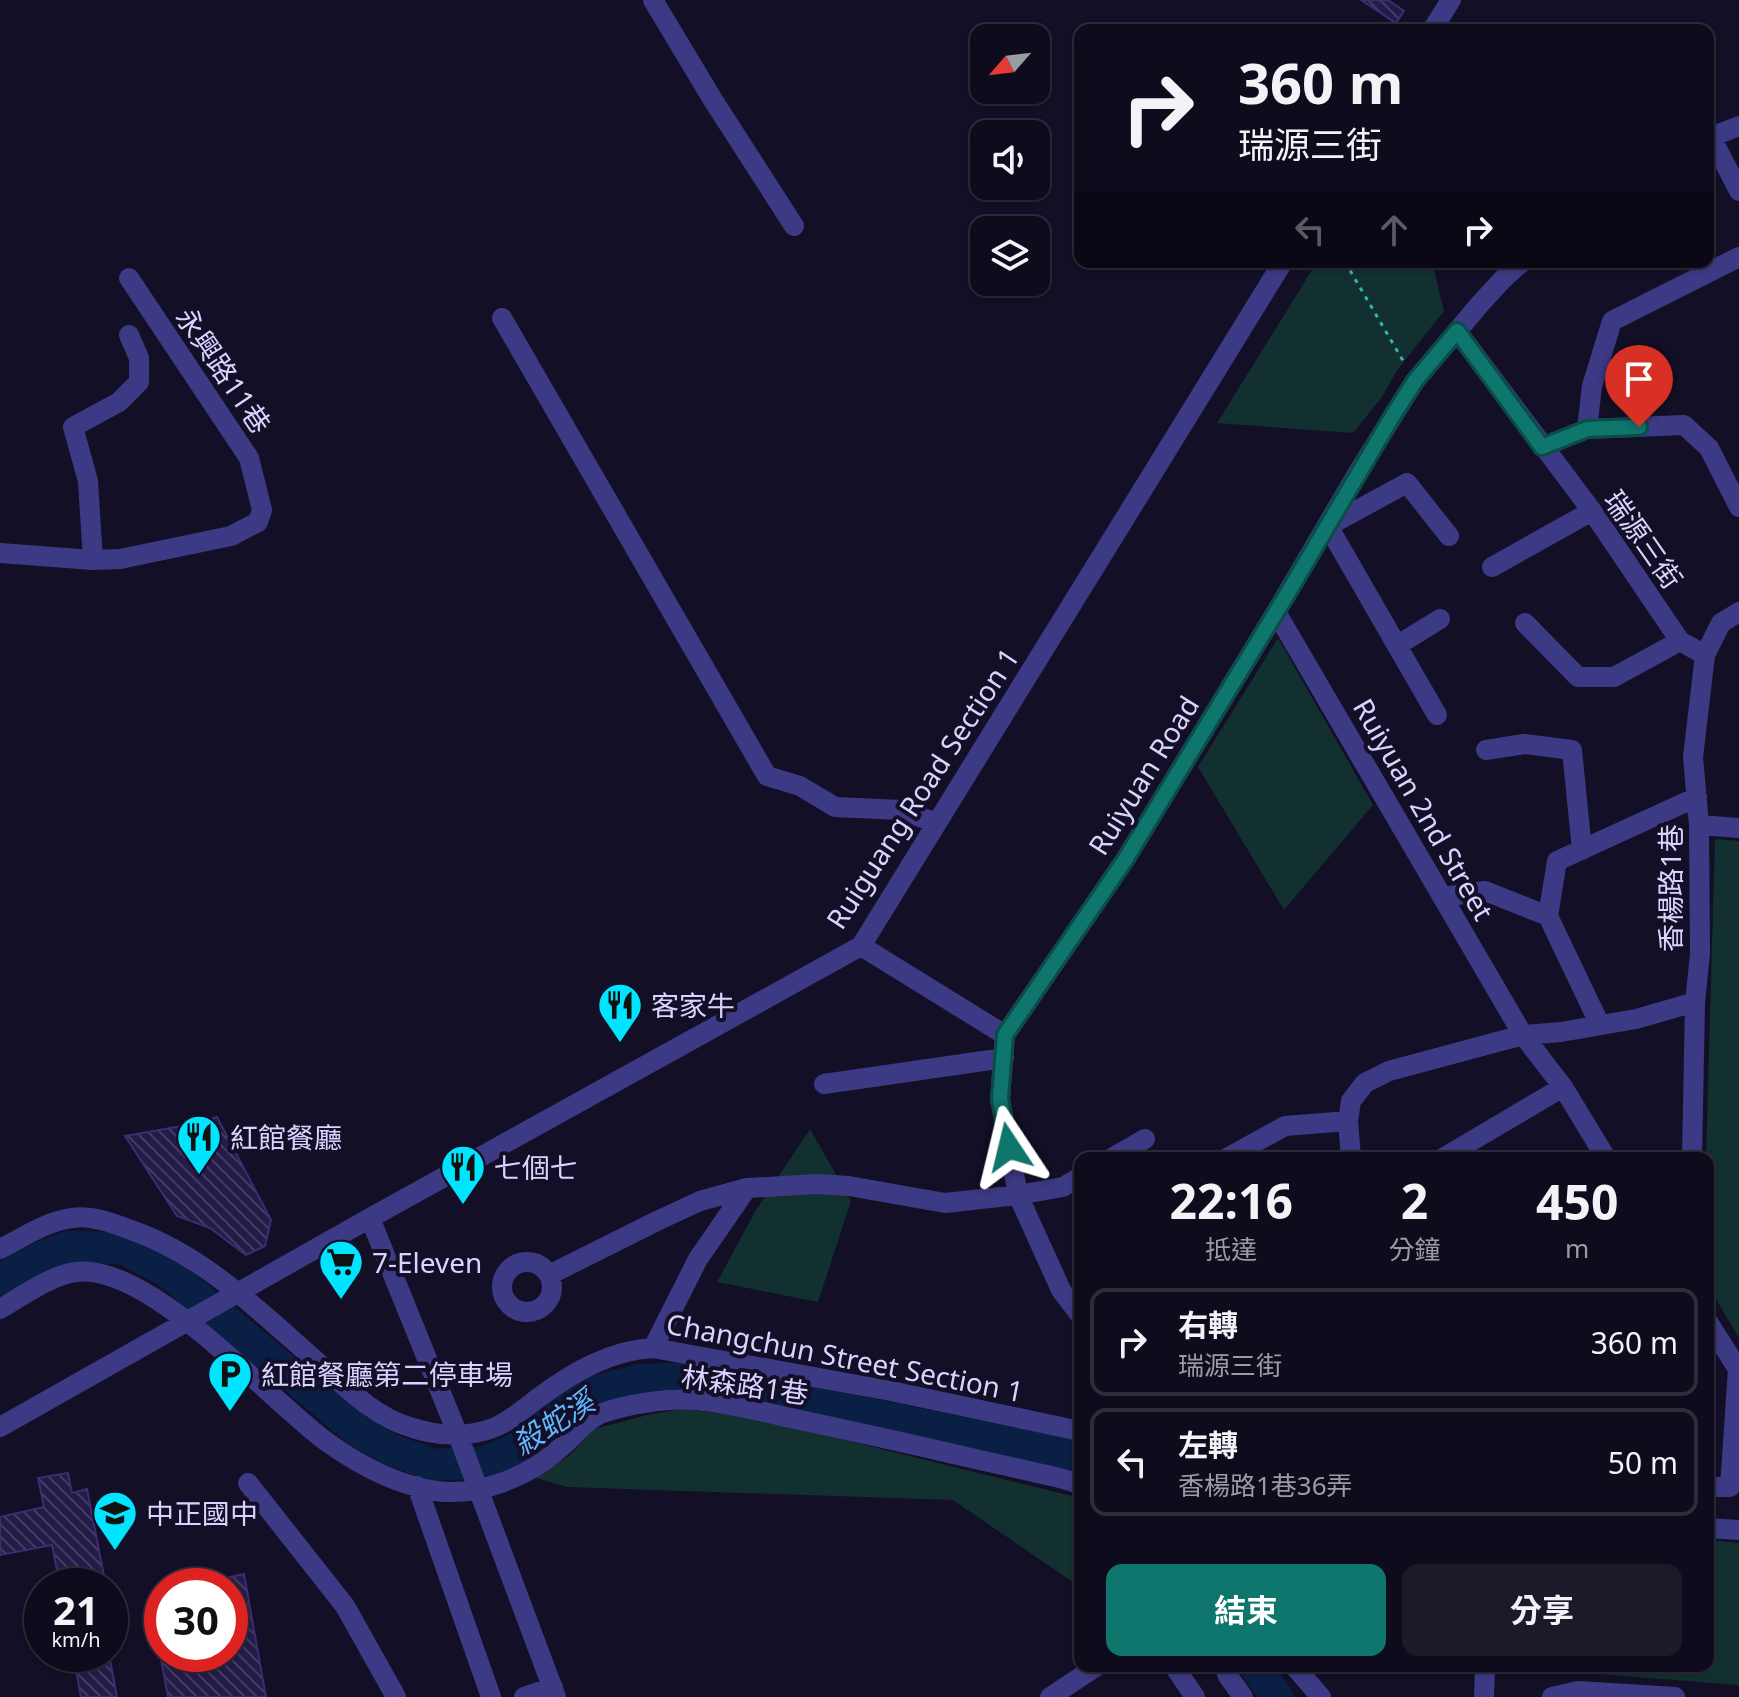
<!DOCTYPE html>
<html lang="zh-TW">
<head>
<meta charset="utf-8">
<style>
	:root { --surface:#0e0b1c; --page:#1c1929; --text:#f1f3f6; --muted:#9b9ba3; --line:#2e2b3b; --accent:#0f766e }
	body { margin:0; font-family:"Noto Sans","Noto Sans TC",sans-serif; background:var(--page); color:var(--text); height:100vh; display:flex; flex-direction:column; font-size:30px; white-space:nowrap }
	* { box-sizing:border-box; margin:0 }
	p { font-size:26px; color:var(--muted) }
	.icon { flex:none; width:44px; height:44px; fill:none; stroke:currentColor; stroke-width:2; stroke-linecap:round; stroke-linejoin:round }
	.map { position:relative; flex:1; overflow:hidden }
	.side { position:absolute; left:1074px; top:1152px; width:640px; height:520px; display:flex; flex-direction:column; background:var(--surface); border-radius:16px; box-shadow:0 2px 6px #0004,0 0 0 2px var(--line) }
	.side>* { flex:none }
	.hud { position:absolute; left:1074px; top:24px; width:640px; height:244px; border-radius:16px; box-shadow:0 2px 6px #0004,0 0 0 2px var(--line); background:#0e0b1c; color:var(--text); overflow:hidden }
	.needle { width:52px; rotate:242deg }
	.buttons { position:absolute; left:970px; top:24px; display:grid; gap:16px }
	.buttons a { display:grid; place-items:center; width:80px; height:80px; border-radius:16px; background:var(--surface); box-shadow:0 2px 6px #0004,0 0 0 2px var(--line); font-size:40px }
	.speed { position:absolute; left:24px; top:1568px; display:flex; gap:16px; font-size:40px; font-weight:700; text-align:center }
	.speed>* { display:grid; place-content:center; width:104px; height:104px; border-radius:50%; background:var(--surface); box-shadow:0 2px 6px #0004,0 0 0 2px var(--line); line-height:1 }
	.speed small { font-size:20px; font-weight:400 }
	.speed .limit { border:12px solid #d22; background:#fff; color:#111 }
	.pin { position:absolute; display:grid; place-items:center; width:68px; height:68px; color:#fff; margin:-82px -34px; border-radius:50% 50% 50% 0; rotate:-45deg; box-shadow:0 0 8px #0007 }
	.pin .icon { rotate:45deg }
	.me { position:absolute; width:88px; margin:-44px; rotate:350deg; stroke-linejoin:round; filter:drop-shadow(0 0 6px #0008) }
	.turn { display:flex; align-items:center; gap:28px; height:168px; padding:0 32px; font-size:36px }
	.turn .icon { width:104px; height:104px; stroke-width:2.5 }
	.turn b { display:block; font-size:56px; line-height:68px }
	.lanes { display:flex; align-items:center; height:76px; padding:0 32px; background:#0003; justify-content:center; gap:40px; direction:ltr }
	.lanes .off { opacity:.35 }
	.eta { display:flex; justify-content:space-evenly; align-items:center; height:136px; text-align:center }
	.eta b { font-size:48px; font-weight:700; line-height:56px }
	.primary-button { display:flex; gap:16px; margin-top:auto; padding:16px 32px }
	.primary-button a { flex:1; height:92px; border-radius:16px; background:var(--accent); color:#fff; font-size:32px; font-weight:700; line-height:92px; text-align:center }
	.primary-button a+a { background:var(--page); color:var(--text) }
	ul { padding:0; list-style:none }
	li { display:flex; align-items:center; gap:24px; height:108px; margin:0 16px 12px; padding:0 16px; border:4px solid var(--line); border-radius:16px }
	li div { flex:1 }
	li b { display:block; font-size:30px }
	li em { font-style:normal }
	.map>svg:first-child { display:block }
	.green { fill:#12302f }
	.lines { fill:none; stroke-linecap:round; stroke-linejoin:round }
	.river { stroke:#0a1f44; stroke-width:32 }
	.building { fill:url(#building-back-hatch); stroke:#3b2d73; stroke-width:2 }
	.path { stroke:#2fb8b0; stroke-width:3; stroke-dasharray:4 6; stroke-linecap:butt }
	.minor { stroke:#3d3a85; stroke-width:20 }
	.route-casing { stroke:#0a4d48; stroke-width:20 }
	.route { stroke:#0f766e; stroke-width:14 }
	.labels { text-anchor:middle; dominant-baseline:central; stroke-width:8; stroke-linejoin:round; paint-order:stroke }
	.street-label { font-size:28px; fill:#d9d4ff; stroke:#130f26 }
	.poi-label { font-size:28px; fill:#d9d4ff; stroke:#130f26; text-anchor:start }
	.water-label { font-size:30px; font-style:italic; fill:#62b6ff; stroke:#130f26 }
</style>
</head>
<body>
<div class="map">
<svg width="1739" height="1697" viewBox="0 0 1739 1697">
	<defs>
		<pattern id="building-back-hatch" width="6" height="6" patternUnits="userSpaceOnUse" patternTransform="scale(2)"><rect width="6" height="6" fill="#241b47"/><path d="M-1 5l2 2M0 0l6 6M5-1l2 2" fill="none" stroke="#433b63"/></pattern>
	</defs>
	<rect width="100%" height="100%" fill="#130f26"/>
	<path class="green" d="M1317 262H1336L1339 265 1340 262H1432L1444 311 1398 369 1382 397 1353 433 1217 423Z
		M1278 638 1373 805 1284 910 1198 767Z
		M1715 839 1739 841V1338L1708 1286V1158H1706Z
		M810 1129 851 1201 818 1302 717 1282 756 1210Z
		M684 1409 756 1418 1080 1498V1587L953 1500 567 1487 536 1478 570 1455 594 1429 651 1414Z
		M1708 1540 1739 1543V1685L1586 1673 1587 1666H1708Z"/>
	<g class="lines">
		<path class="river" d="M0 1279 42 1257 67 1247 123 1248 168 1272 358 1431 390 1449 433 1465 486 1462 520 1447 582 1395 640 1380 693 1378 1080 1457
			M1255 1666 1277 1697"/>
	</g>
	<path class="building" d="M1361 0H1388L1404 11 1396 23Z
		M217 1117 271 1220 265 1246 246 1255 210 1228 177 1216 125 1136 199 1123Z
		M68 1473 72 1493 87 1489 106 1586H60L52 1545 0 1555V1517L44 1507 38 1478Z
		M244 1574 266 1697H168L160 1654H230V1577Z
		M73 1654H109L117 1697H81Z"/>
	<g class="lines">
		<path class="path" d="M1182 262 1184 266
			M1345 262 1405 364"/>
		<path class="minor" d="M653 0 713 100 794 226
			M1432 30 1451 0
			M1711 137 1739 191
			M1708 138 1739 126
			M502 318 767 776 800 786 835 807 900 810 937 823
			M1457 331 1592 511 1680 641 1705 655
			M1587 429 1592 386 1612 321 1739 257
			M1542 447 1587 429 1684 425 1709 448 1739 507
			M0 553 93 560 120 559 231 536 258 522 262 510 249 458 129 278
			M93 560 88 481 73 427 119 402 139 382V358L129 335
			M1492 567 1592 511
			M1276 612 1523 1035 1563 1087 1606 1158
			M1525 623 1578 677H1614L1680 641
			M1398 645 1440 619
			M1437 715 1328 526 1407 483 1449 536
			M1486 750 1524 744 1572 750 1582 850
			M1699 825 1739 828
			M1443 897 1485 891 1548 916
			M861 946 1005 1035
			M1600 1025 1548 916 1557 861 1697 797
			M824 1084 1004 1058
			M1112 1158 1145 1139
			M1227 1158 1285 1126 1348 1121
			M1351 1158 1348 1121 1351 1101 1365 1083 1389 1071 1523 1035 1561 1032 1636 1019 1695 1002 1700 954 1699 825 1693 757 1705 655 1721 623 1739 612
			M1443 1158 1563 1087
			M1692 1158 1695 1002
			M370 1218 458 1435 556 1697
			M0 1249C22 1238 47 1221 72 1218 91 1215 113 1223 131 1230 206 1256 262 1314 321 1365 348 1389 375 1417 410 1427 436 1436 467 1438 493 1428 509 1422 525 1408 538 1398 572 1373 610 1350 653 1348L891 1391 1080 1431
			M502 1287a25 25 0 1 1 50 0a25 25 0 1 1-50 0Z
			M549 1275 659 1220 700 1201 747 1188 817 1184 849 1186 945 1203 1018 1195 1063 1187 1080 1177
			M0 1309C21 1297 51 1275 76 1272 149 1262 269 1400 327 1442 359 1465 397 1485 436 1491 478 1497 528 1477 559 1449 573 1438 584 1421 600 1414 626 1404 668 1398 696 1400 728 1403 760 1411 791 1418 842 1429 894 1440 945 1452 974 1459 1004 1465 1033 1472 1049 1476 1066 1478 1080 1485
			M1080 1315 1061 1290 1018 1195 1000 1099 1005 1035 1125 860 1276 612 1360 469 1415 381 1480 304 1503 279 1522 262
			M1708 1322 1738 1369 1730 1487H1708
			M653 1348 698 1259 747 1188
			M0 1427 370 1218 861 946 1283 262
			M248 1483 345 1606 396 1697
			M417 1486 491 1697
			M1708 1528 1739 1530
			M1174 1666 1195 1697
			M1224 1666 1228 1676 1243 1697
			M1294 1666 1321 1697
			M524 1697 553 1687
			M1050 1697 1097 1666
			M1484 1697 1485 1666
			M1552 1697 1578 1691 1675 1697"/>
	</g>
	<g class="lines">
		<g class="route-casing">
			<path id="route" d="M1009 1147 1000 1099 1005 1035 1125 860 1289 591 1392 417 1415 381 1457 331 1542 447 1587 429 1639 427"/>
		</g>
		<use href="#route" class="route"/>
	</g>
	<defs>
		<g id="restaurant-pin" transform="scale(2.3)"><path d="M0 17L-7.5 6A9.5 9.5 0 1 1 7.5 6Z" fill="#00e5ff" stroke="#130f26"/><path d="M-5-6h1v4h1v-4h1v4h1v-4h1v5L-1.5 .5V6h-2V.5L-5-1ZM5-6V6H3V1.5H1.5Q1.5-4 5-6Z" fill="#111"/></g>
		<g id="supermarket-pin" transform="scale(2.3)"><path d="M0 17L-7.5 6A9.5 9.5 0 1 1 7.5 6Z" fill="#00e5ff" stroke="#130f26"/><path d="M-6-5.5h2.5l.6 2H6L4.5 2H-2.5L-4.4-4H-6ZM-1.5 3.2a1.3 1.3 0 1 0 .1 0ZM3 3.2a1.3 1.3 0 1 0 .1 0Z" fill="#111"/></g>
		<g id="parking-pin" transform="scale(2.3)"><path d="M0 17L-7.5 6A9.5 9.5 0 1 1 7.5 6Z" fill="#00e5ff" stroke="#130f26"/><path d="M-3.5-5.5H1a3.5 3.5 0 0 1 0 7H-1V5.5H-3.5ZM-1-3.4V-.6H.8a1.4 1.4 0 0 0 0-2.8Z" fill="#111"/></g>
		<g id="school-pin" transform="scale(2.3)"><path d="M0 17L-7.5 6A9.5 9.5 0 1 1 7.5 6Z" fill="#00e5ff" stroke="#130f26"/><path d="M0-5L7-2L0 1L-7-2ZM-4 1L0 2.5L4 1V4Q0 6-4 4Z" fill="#111"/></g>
	</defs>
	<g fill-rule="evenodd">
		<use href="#restaurant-pin" x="620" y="1005"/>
		<use href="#restaurant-pin" x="199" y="1137"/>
		<use href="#restaurant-pin" x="463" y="1167"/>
		<use href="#supermarket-pin" x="341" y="1262"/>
		<use href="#parking-pin" x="230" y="1374"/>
		<use href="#school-pin" x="115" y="1513"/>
	</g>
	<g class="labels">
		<g class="street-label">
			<text transform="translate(224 370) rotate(56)">永興路11巷</text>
			<text transform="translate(1644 539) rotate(55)">瑞源三街</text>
			<text transform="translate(1143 775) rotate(-58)">Ruiyuan Road</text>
			<text transform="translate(922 788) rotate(-57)">Ruiguang Road Section 1</text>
			<text transform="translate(1424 809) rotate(60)">Ruiyuan 2nd Street</text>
			<text transform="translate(1670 888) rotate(-90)">香楊路1巷</text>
			<text transform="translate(845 1357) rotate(11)">Changchun Street Section 1</text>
			<text transform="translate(745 1384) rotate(8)">林森路1巷</text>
		</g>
		<g class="poi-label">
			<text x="651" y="1005">客家牛</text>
			<text x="230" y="1137">紅館餐廳</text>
			<text x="494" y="1167">七個七</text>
			<text x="372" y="1262">7-Eleven</text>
			<text x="261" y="1374">紅館餐廳第二停車場</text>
			<text x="146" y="1513">中正國中</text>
		</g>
		<g class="water-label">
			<text transform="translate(553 1422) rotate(-33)">殺蛇溪</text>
		</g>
	</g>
</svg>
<div class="buttons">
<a><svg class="needle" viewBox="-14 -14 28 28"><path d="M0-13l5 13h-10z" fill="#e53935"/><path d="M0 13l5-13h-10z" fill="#9b9ba3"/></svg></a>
<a><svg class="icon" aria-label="sound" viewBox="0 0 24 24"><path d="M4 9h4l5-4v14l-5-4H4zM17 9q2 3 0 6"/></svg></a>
<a><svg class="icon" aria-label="layers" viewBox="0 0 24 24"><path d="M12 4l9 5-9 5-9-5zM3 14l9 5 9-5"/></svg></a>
</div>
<div class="speed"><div>21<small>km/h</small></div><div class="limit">30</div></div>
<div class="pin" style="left:1639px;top:427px;background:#d93025"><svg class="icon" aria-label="arrive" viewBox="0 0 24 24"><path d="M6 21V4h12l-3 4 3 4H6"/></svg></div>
<svg class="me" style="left:1009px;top:1147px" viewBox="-20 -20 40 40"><path d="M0-17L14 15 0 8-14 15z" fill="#0f766e" stroke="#fff" stroke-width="4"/></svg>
<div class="hud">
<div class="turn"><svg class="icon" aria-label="right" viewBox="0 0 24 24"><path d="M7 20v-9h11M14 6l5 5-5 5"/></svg><div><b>360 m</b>瑞源三街</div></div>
<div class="lanes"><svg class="icon off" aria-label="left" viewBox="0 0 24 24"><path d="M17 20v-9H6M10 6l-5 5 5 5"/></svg><svg class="icon off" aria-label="ahead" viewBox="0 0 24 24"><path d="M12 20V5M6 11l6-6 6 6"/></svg><svg class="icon" aria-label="right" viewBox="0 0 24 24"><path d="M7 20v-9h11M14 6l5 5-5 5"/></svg></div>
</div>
<section class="side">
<div class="eta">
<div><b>22:16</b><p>抵達</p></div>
<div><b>2</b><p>分鐘</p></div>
<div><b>450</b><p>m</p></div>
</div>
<ul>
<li><svg class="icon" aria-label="right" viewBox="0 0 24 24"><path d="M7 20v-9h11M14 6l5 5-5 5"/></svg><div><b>右轉</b><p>瑞源三街</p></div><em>360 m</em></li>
<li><svg class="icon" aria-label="left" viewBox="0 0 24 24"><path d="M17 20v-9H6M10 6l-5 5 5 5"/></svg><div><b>左轉</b><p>香楊路1巷36弄</p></div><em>50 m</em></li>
</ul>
<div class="primary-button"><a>結束</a><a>分享</a></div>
</section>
</div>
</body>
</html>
